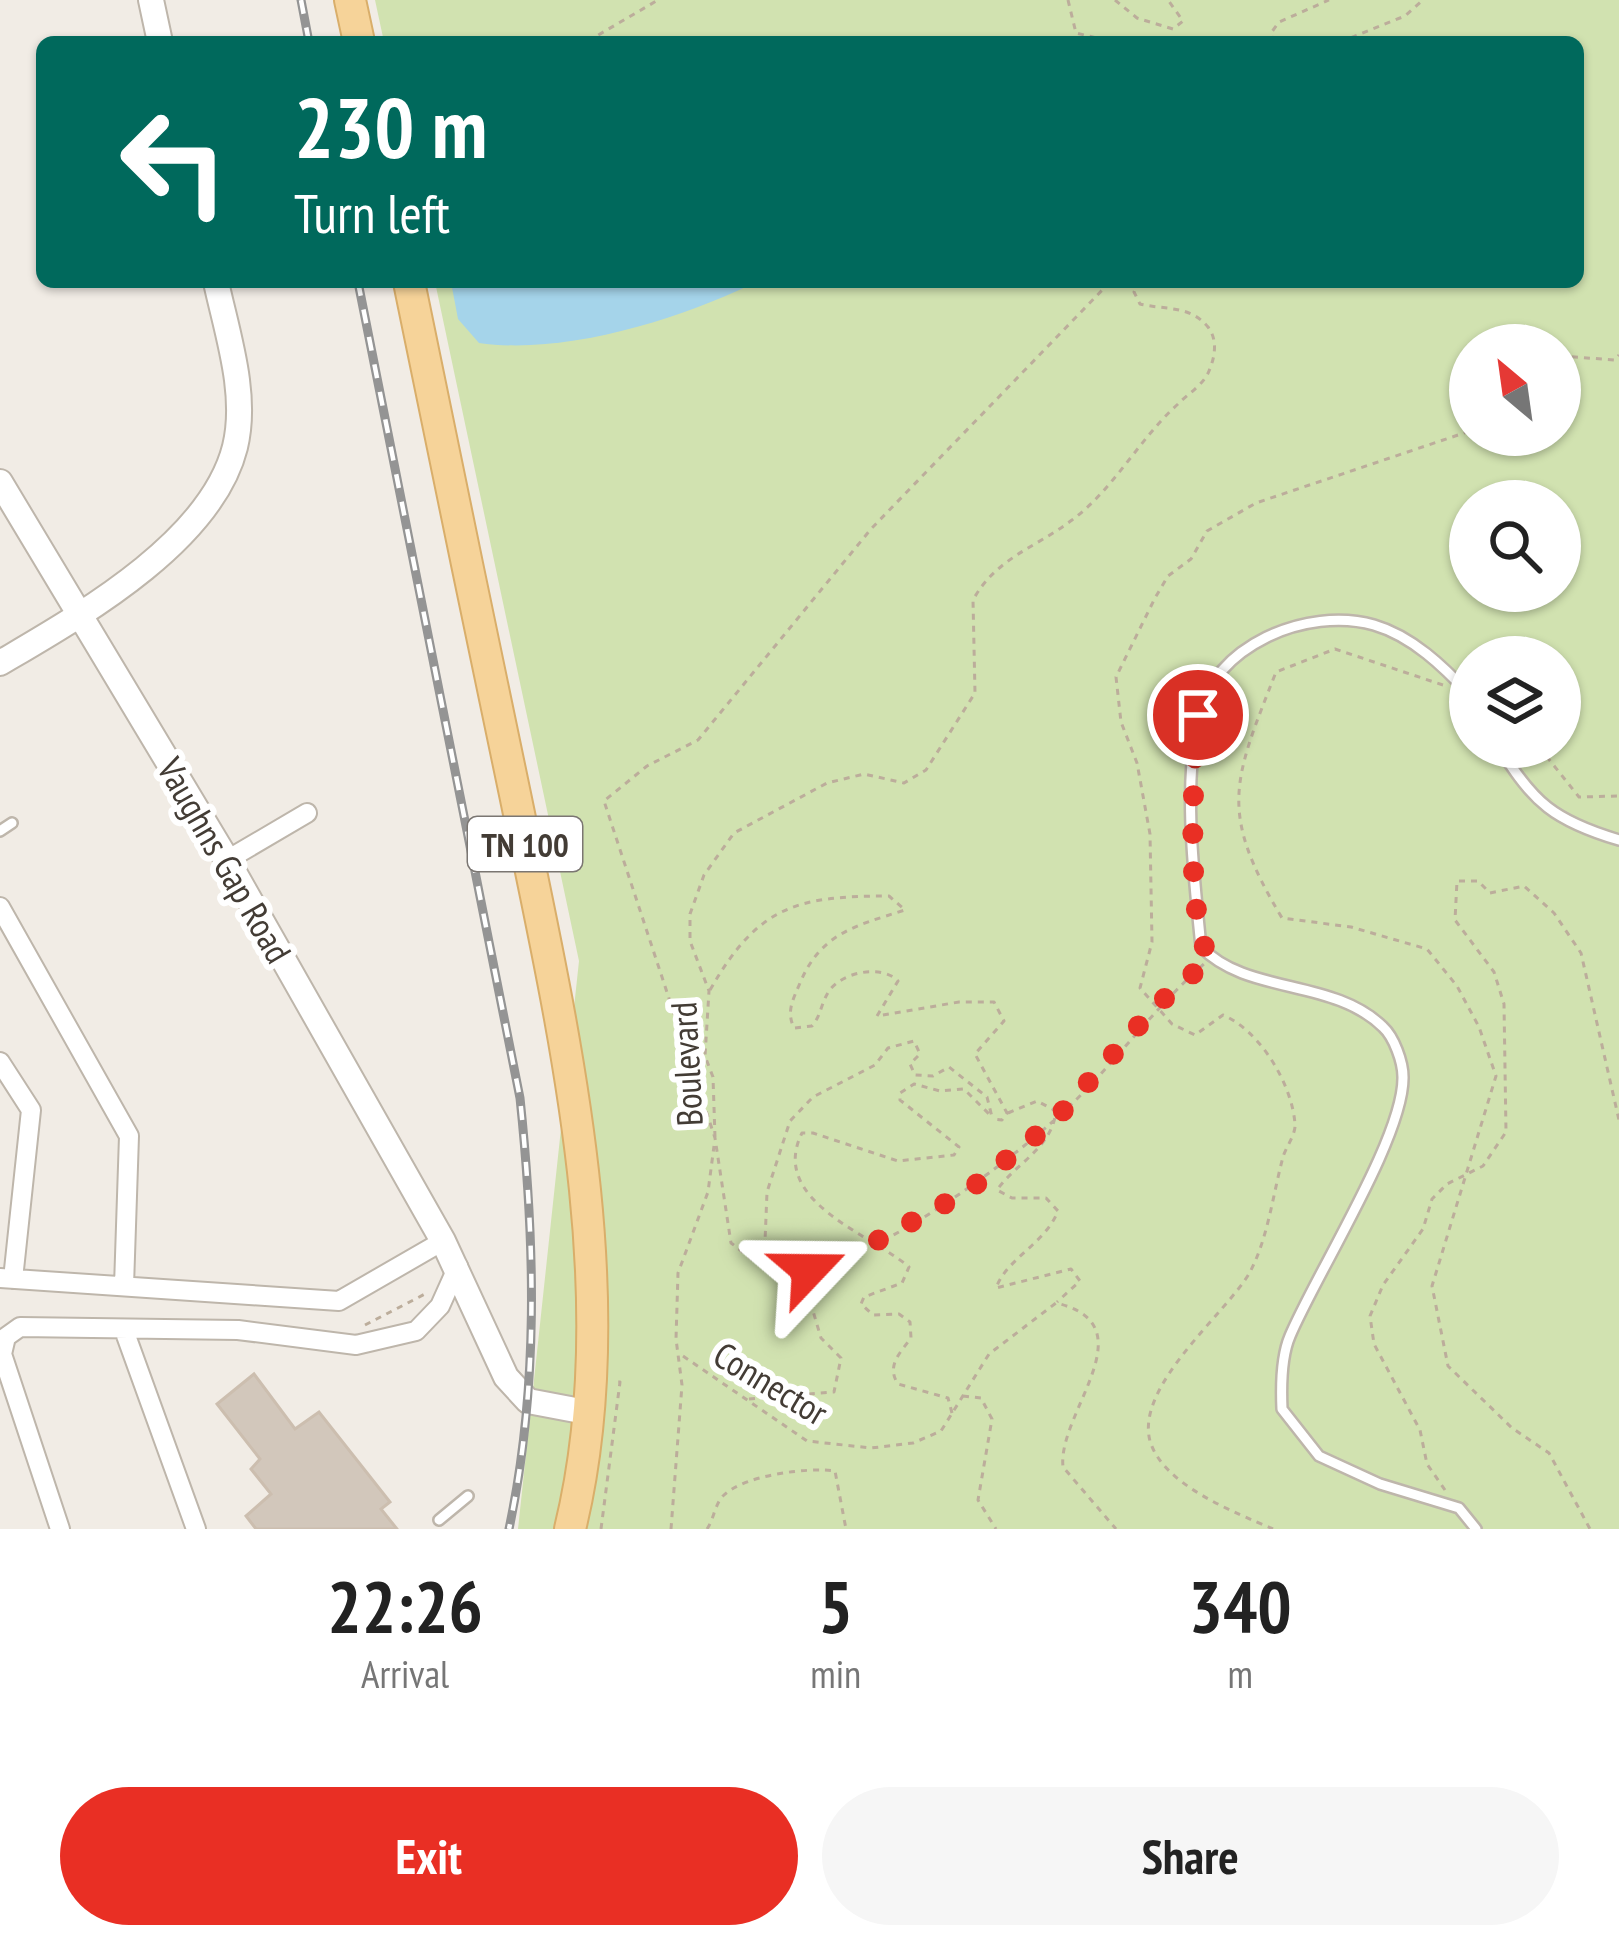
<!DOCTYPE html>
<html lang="en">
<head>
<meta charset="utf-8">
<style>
	:root { --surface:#fff; --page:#f6f6f6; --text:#222; --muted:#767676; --accent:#e92f24 }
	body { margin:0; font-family:"PT Sans Narrow",sans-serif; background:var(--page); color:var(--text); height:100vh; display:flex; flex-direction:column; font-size:45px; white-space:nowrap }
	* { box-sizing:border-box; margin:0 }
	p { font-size:39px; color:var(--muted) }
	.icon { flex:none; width:66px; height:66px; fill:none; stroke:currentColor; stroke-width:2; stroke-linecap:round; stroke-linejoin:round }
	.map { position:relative; height:1529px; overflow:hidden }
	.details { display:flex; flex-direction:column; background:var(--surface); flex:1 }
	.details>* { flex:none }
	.guide { position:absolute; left:36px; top:36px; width:1548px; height:252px; border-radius:18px; box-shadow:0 3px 9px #0004; background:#00695c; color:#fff; overflow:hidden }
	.needle { width:78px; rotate:331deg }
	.controls { position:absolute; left:1449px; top:324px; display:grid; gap:24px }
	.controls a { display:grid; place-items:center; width:132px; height:132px; border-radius:50%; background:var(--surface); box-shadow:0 3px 9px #0004; font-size:60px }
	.pin { position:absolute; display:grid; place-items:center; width:102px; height:102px; color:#fff; margin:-51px; border:6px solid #fff; border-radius:50%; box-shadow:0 3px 12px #0007 }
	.me { position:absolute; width:132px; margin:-66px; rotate:67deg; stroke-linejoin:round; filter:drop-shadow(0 0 9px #0008) }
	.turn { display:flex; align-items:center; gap:42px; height:252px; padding:0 60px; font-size:54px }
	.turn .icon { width:156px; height:156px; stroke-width:2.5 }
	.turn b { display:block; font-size:84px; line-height:102px }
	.eta { display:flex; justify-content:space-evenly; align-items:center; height:204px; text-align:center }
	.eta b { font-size:72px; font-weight:700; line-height:84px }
	.cta { display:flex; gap:24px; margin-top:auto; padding:24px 60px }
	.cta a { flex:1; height:138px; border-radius:72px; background:var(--accent); color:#fff; font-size:48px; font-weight:700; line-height:138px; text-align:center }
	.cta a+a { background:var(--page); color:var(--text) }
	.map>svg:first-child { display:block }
	.green { fill:#d1e2b0; fill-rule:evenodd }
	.water { fill:#a5d4ea }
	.building { fill:#d2c7bb; stroke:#ccbeaf; stroke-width:3 }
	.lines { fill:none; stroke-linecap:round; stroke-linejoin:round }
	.service-casing { stroke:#beb6ab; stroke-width:14 }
	.minor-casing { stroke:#beb6ab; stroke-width:22 }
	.tertiary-casing { stroke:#beb6ab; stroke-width:28 }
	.primary-casing { stroke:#d9ae6a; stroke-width:34 }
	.path { stroke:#bcad9b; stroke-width:3; stroke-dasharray:6 6; stroke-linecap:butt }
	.service { stroke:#fff; stroke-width:9 }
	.minor { stroke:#fff; stroke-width:18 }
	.tertiary { stroke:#fff; stroke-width:24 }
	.primary { stroke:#f6d399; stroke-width:30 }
	.rail-casing { stroke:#949494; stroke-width:9 }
	.rail { stroke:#fff; stroke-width:4.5; stroke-dasharray:14; stroke-linecap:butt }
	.route { stroke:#e92f24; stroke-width:21; stroke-dasharray:0 37.8 }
	.labels { text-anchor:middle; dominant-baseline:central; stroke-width:12; stroke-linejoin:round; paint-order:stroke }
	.shield { fill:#fff; stroke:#7b7672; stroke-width:3 }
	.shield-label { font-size:33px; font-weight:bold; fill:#433c35 }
	.street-label { font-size:36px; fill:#433c35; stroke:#fff }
</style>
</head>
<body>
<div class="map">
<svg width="1619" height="1529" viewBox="0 0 1619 1529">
	<rect width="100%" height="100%" fill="#f1ece5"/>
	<path class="green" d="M375 0H1619V1529H518L579 961 435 282H1578V42H384ZM1470 345H1560V435H1470ZM1470 501H1560V591H1470ZM1470 657H1560V747H1470Z"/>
	<path class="water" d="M451 282H749L750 285C674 321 563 355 479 343L458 319Z"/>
	<path class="building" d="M254 1374 295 1429 319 1412 390 1502 381 1509 397 1529H256L246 1516 271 1494 251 1469 260 1459 217 1404Z"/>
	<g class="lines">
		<g class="service-casing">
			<path id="service" d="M1470 695C1444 667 1412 636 1374 625 1307 606 1212 646 1198 718 1183 790 1194 875 1201 947 1247 995 1333 978 1383 1027 1394 1037 1403 1062 1403 1077 1404 1137 1316 1274 1290 1336 1281 1357 1281 1387 1282 1409L1319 1456 1380 1484 1459 1508 1476 1529
				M1499 747C1533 803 1555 821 1619 840
				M0 831 12 823
				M439 1520 468 1496"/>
		</g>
		<g class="minor-casing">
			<path id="minor" d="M227 860 307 813
				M0 907 129 1136 124 1286
				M0 1062 31 1110 13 1279
				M0 1278 339 1301 443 1241
				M124 1330 196 1529
				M60 1529 2 1354 6 1337 20 1327 238 1330 356 1345 416 1331 440 1306 458 1266"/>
		</g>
		<g class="tertiary-casing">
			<path id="tertiary" d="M151 0 160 42
				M0 482 227 860 443 1241 506 1377 528 1401 586 1412
				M0 663C78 617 211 543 235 447 248 394 227 333 216 282"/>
		</g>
		<g class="primary-casing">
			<path id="primary" d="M350 0 359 42
				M409 282C444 454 480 627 516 799 563 1028 627 1297 570 1529"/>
		</g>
		<path class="path" d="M1068 0 1076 33 1114 42
			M1115 0 1137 18 1173 29 1183 21 1168 0
			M588 41 658 0
			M1273 42 1271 33 1279 22 1329 0
			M1340 42 1405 16 1423 0
			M1110 282 871 529 698 740 647 766 604 801 715 1138 731 1243C741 1250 751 1260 761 1265 829 1300 1001 1168 1051 1123 1107 1075 1149 1012 1205 963
			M1217 282H1219
			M1560 356 1615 360 1619 355
			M1443 685 1335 649 1276 672C1233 782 1218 811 1282 918L1351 927 1427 949 1457 986 1479 1027 1496 1076 1432 1286 1448 1366 1512 1428 1549 1453 1590 1529
			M1539 747 1579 797 1619 796
			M710 990C758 906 796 896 889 896L905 910C855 926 821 933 800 983 793 1000 786 1011 794 1028L812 1026C821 1016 821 1003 829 991 842 972 882 964 898 981L877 1016 959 1002H994L1004 1021 975 1054 1007 1113 1002 1120 993 1119
			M1008 1113 1037 1101 1056 1111C1052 1148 1017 1162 997 1190L1012 1198H1046L1058 1211C1045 1244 1007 1258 996 1288L1071 1269 1080 1281 1057 1302
			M715 1137 713 1077 705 1056 709 991 690 941V914L704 875 734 833 827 783 864 774 904 783 926 770 975 693 973 600C996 558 1035 548 1072 520 1114 489 1139 439 1178 404 1188 394 1204 384 1209 371 1215 357 1218 340 1208 327 1190 305 1165 310 1140 304L1134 292 1138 282
			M365 1325 425 1294
			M683 1356 807 1441 871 1448 913 1443 941 1431 989 1354 1056 1303C1150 1325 1057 1413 1063 1467L1116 1529
			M963 1396 981 1398 992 1419 978 1500 996 1529
			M749 1399 834 1392 841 1358 821 1338 808 1294 764 1267 767 1192 790 1121 813 1097 875 1065 888 1048 914 1041 920 1054 910 1064 915 1075 933 1076 949 1067 987 1097 992 1117
			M952 1413 948 1398 898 1384C886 1366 900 1353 911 1338L910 1322 899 1314 873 1315 861 1304 864 1297 902 1283 909 1267C871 1234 768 1201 802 1133H813L898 1161 954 1155 959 1147 900 1100V1093L914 1084 940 1091 964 1089 992 1117
			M1445 1490 1427 1464 1420 1430 1374 1344 1370 1316 1383 1285 1423 1229 1432 1199 1447 1184 1483 1166 1506 1132 1504 1004 1494 972 1455 920 1457 881H1478L1490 893 1524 886 1554 913 1581 953 1619 1120
			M601 1529 620 1382H614
			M671 1529 682 1385 676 1339 678 1273 708 1192 714 1146
			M707 1529C714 1519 715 1503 724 1495 745 1475 808 1467 835 1471L846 1529
			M1273 1529C1234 1512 1163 1485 1150 1441 1135 1385 1227 1313 1250 1272 1268 1238 1273 1194 1283 1157 1286 1147 1296 1134 1295 1124 1292 1083 1259 1030 1223 1015L1195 1035 1172 1024 1140 988 1152 942 1150 834 1137 763 1121 722 1116 677 1155 598 1168 576 1191 559 1207 531 1256 503 1470 431"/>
		<use href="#service" class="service"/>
		<use href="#minor" class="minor"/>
		<use href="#tertiary" class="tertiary"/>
		<use href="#primary" class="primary"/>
		<g class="rail-casing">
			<path id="rail" d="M301 0 309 42
				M358 282 520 1098C535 1243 539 1386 509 1529"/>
		</g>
		<use href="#rail" class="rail"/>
	</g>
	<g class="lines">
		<path class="route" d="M809 1270 875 1242 968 1191 1055 1120 1156 1006 1211 958C1184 929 1194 760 1198 715"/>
	</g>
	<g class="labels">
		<rect class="shield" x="468" y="817" width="114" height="54" rx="9"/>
		<g class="shield-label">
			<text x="525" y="844">TN 100</text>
		</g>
		<g class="street-label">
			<text transform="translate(225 860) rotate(60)">Vaughns Gap Road</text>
			<text transform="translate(686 1064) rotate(-93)">Boulevard</text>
			<text transform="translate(771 1383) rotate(31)">Connector</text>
		</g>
	</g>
</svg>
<div class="controls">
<a><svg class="needle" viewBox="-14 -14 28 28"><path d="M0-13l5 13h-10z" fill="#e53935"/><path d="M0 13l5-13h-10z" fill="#767676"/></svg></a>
<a><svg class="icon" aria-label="search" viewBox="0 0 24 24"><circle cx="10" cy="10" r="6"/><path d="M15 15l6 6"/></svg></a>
<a><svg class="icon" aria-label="layers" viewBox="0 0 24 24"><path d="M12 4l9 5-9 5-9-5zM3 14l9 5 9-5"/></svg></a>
</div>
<div class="pin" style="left:1198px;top:715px;background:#d93025"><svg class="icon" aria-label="arrive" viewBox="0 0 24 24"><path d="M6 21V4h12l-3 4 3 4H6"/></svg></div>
<svg class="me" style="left:809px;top:1270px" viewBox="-20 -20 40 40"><path d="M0-17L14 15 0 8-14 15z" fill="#e92f24" stroke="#fff" stroke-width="4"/></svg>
<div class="guide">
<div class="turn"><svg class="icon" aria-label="left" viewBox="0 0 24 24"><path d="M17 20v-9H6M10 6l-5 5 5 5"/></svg><div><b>230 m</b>Turn left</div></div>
</div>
</div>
<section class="details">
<div class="eta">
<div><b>22:26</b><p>Arrival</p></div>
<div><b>5</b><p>min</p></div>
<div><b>340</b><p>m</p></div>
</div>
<div class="cta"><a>Exit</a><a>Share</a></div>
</section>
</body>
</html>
